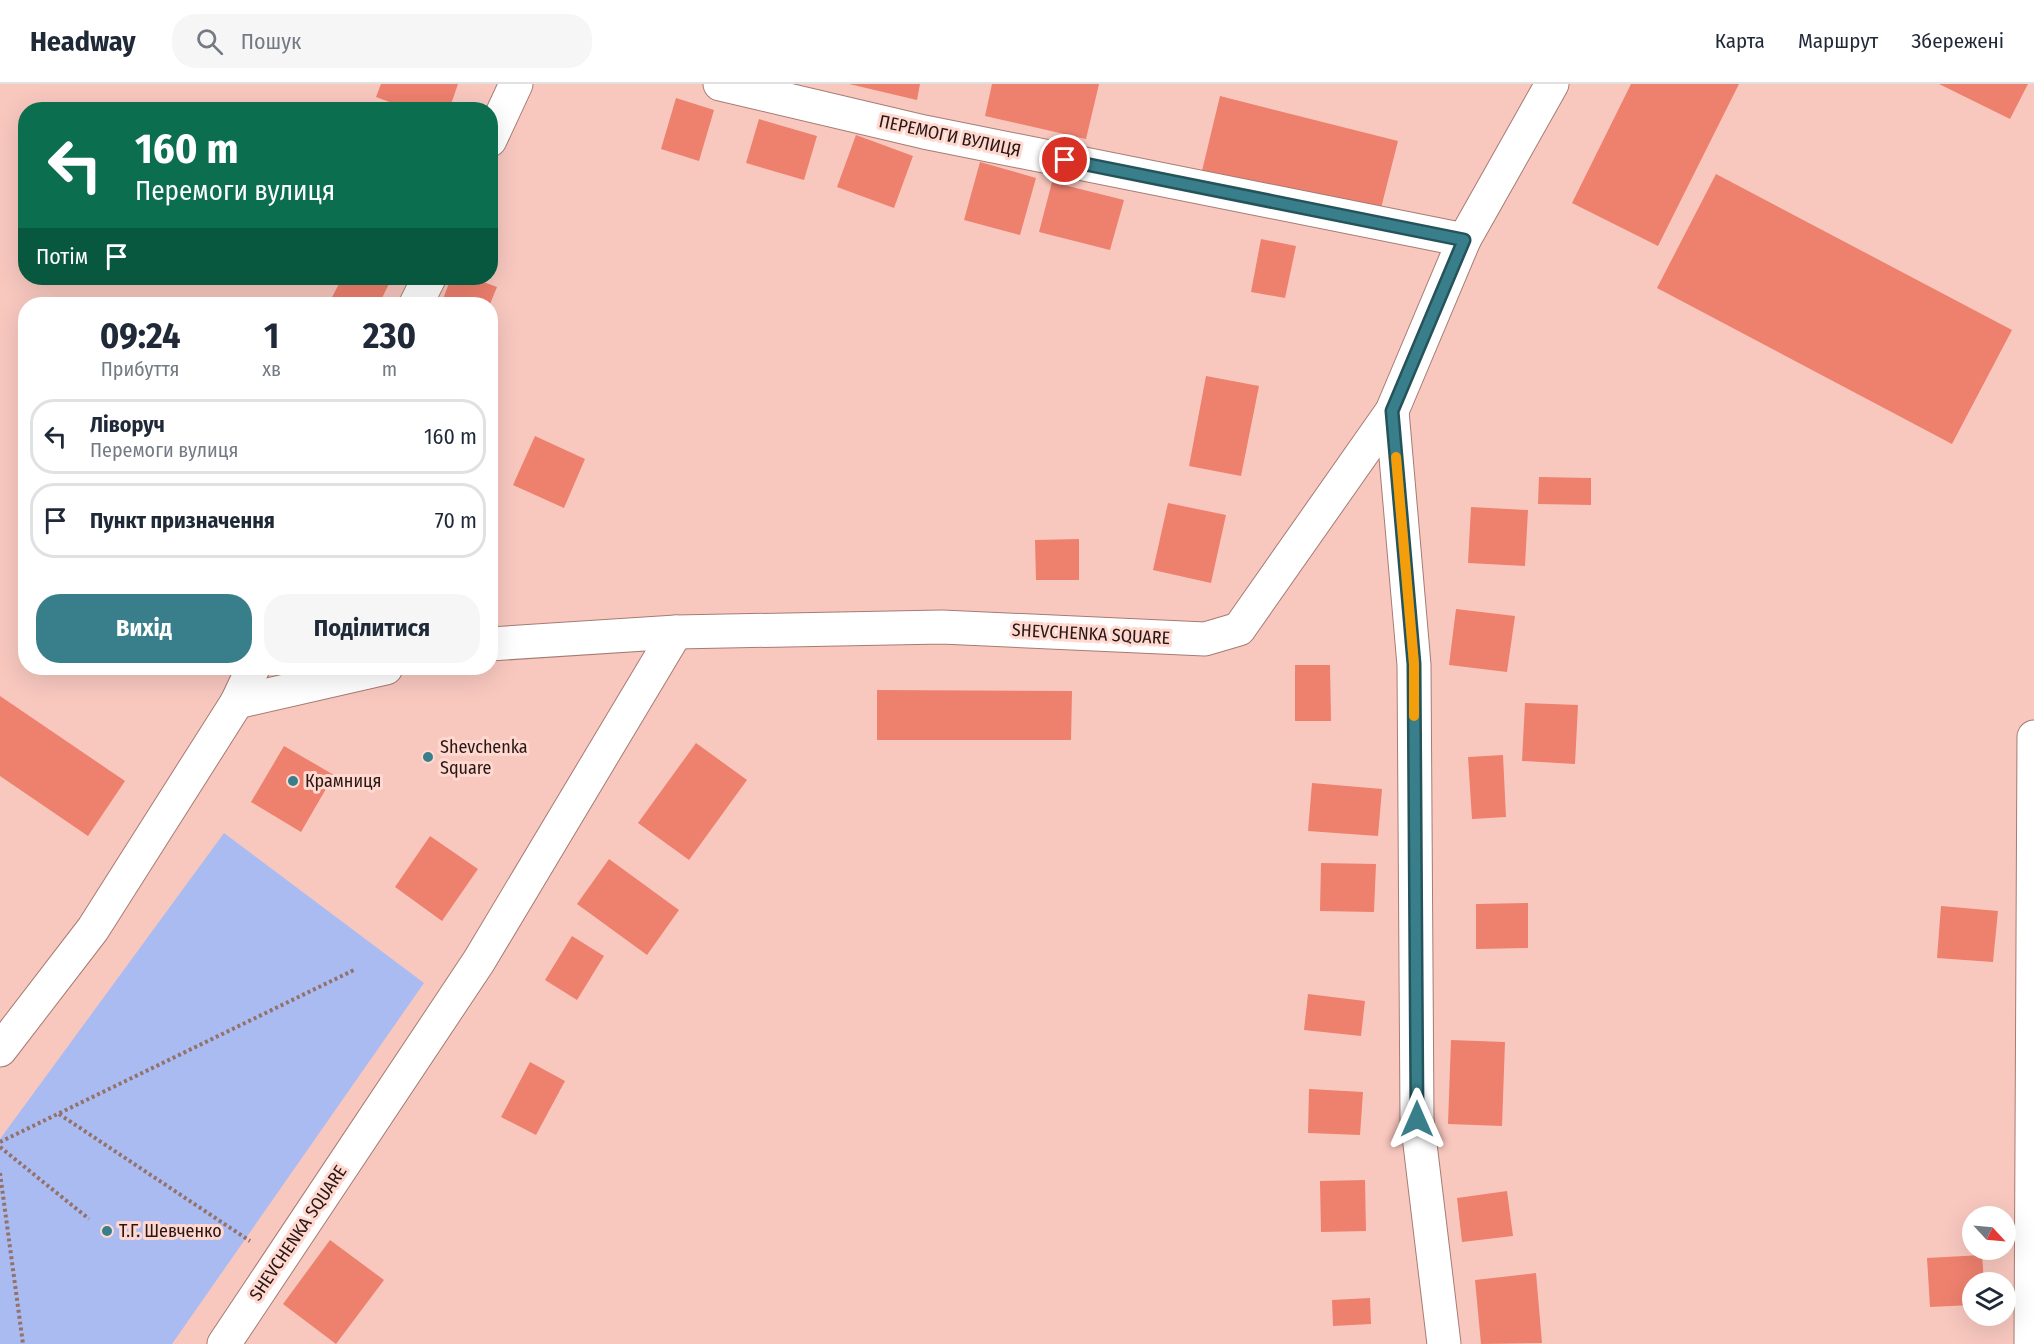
<!DOCTYPE html>
<html lang="uk">
<head>
<meta charset="utf-8">
<style>
	:root { --surface:#fff; --page:#f6f6f7; --text:#1f2937; --muted:#747a83; --line:#e0e1e3; --accent:#397f8b }
	body { margin:0; font-family:"Fira Sans Condensed",sans-serif; background:var(--page); color:var(--text); height:100vh; display:flex; flex-direction:column; font-size:22px; white-space:nowrap }
	* { box-sizing:border-box; margin:0 }
	p { font-size:20px; color:var(--muted) }
	.icon { flex:none; width:33px; height:33px; fill:none; stroke:currentColor; stroke-width:2; stroke-linecap:round; stroke-linejoin:round }
	.map { position:relative; flex:1; overflow:hidden }
	.drawer { position:absolute; left:18px; top:213px; width:480px; height:378px; display:flex; flex-direction:column; background:var(--surface); border-radius:24px; box-shadow:0 6px 24px #0002 }
	.drawer>* { flex:none }
	.hud { position:absolute; left:18px; top:18px; width:480px; height:183px; border-radius:24px; box-shadow:0 6px 24px #0002; background:#0b6e4f; color:#fff; overflow:hidden }
	.needle { width:39px; rotate:116deg }
	.buttons { position:absolute; left:1962px; top:1122px; display:grid; gap:12px }
	.buttons a { display:grid; place-items:center; width:54px; height:54px; border-radius:50%; background:var(--surface); box-shadow:0 6px 24px #0002; font-size:30px }
	.pin { position:absolute; display:grid; place-items:center; width:51px; height:51px; color:#fff; margin:-26px; border:3px solid #fff; border-radius:50%; box-shadow:0 2px 6px #0007 }
	.me { position:absolute; width:66px; margin:-33px; rotate:0deg; stroke-linejoin:round; filter:drop-shadow(0 0 4px #0008) }
	.turn { display:flex; align-items:center; gap:21px; height:126px; padding:0 18px; font-size:27px }
	.turn .icon { width:78px; height:78px; stroke-width:2.5 }
	.turn b { display:block; font-size:42px; line-height:51px }
	.then { display:flex; align-items:center; height:57px; padding:0 18px; background:#0003; gap:12px; font-size:22px }
	.eta { display:flex; justify-content:space-evenly; align-items:center; height:102px; text-align:center }
	.eta b { font-size:36px; font-weight:700; line-height:42px }
	.cta { display:flex; gap:12px; margin-top:auto; padding:12px 18px }
	.cta a { flex:1; height:69px; border-radius:24px; background:var(--accent); color:#fff; font-size:24px; font-weight:700; line-height:69px; text-align:center }
	.cta a+a { background:var(--page); color:var(--text) }
	ul { padding:0; list-style:none }
	li { display:flex; align-items:center; gap:18px; height:75px; margin:0 12px 9px; padding:0 6px; border:3px solid var(--line); border-radius:24px }
	li div { flex:1 }
	li b { display:block; font-size:22px }
	li em { font-style:normal }
	header { display:flex; align-items:center; gap:36px; box-sizing:border-box; height:84px; padding:0 30px; background:var(--surface); border-bottom:2px solid var(--line) }
	header strong { font-size:28px }
	nav { display:flex; gap:33px; margin-inline-start:auto; font-size:21px }
	.search { width:420px; height:54px; background:var(--page); display:flex; align-items:center; gap:15px; box-sizing:border-box; padding:0 21px; border-radius:24px; color:var(--muted); font-size:22px }
	.map>svg:first-child { display:block }
	.green { fill:#aabbf1 }
	.building { fill:#ee806e }
	.lines { fill:none; stroke-linecap:round; stroke-linejoin:round }
	.street-casing { stroke:#a67b73; stroke-width:35 }
	.secondary-casing { stroke:#a67b73; stroke-width:35 }
	.path { stroke:#93726c; stroke-width:4; stroke-dasharray:3 3; stroke-linecap:butt }
	.street { stroke:#fff; stroke-width:33 }
	.secondary { stroke:#fff; stroke-width:33 }
	.route-casing { stroke:#25535a; stroke-width:15 }
	.route { stroke:#397f8b; stroke-width:10 }
	.slow { stroke:#f59e0b; stroke-width:10 }
	.poi-dot { fill:#397f8b; stroke:#ffd8d0; stroke-width:2 }
	.labels { text-anchor:middle; dominant-baseline:central; stroke-width:6; stroke-linejoin:round; paint-order:stroke }
	.street-label { font-size:18px; fill:#281714; stroke:#ffd8d0 }
	.poi-label { font-size:18px; fill:#281714; stroke:#ffd8d0; text-anchor:start }
</style>
</head>
<body>
<header>
<strong>Headway</strong>
<div class="search"><svg class="icon" aria-label="search" viewBox="0 0 24 24"><circle cx="10" cy="10" r="6"/><path d="M15 15l6 6"/></svg>Пошук</div>
<nav><a>Карта</a><a>Маршрут</a><a>Збережені</a></nav>
</header>
<div class="map">
<svg width="2034" height="1260" viewBox="0 0 2034 1260">
	<rect width="100%" height="100%" fill="#f8c8bf"/>
	<path class="green" d="M224 749 424 899 172 1260H0V1055Z"/>
	<path class="building" d="M381 0H458L449 26H411L376 13Z
		M849 0H920L917 16Z
		M992 0H1099L1086 55 985 32Z
		M1631 0H1739L1658 162 1572 119Z
		M1939 0H2028L2010 35Z
		M1220 12 1398 57 1378 136 1201 91Z
		M676 14 714 26 699 77 661 65Z
		M759 35 817 52 804 96 746 79Z
		M856 51 913 72 894 124 837 103Z
		M980 78 1036 94 1020 151 964 136Z
		M1716 90 2012 246 1952 360 1657 204Z
		M1052 98 1124 116 1110 166 1039 148Z
		M1261 155 1296 162 1285 214 1251 208Z
		M342 194H381L390 198 379 220H332L329 219Z
		M451 194H473L497 203 490 220H441Z
		M1206 292 1259 302 1241 392 1189 382Z
		M535 352 585 375 564 424 513 401Z
		M1539 393 1591 394V421L1538 420Z
		M1168 419 1226 431 1211 499 1153 486Z
		M1471 423 1528 426 1525 482 1468 479Z
		M1079 455V496H1036L1035 456Z
		M1456 525 1515 532 1507 588 1449 581Z
		M1295 581H1330L1331 637H1295Z
		M877 606 1072 607 1071 656H877Z
		M0 612 125 697 88 752 0 692Z
		M1525 619 1578 621 1575 680 1522 677Z
		M696 659 747 696 689 776 638 739Z
		M284 662 334 691 301 748 251 718Z
		M1503 671 1506 733 1472 735 1468 673Z
		M1312 699 1382 705 1378 752 1308 747Z
		M430 752 478 785 442 837 395 803Z
		M609 775 679 826 647 871 577 820Z
		M1321 779 1376 780 1374 828 1320 827Z
		M1528 819V864L1476 865V820Z
		M1941 822 1998 827 1993 878 1937 874Z
		M572 852 604 872 577 916 545 896Z
		M1308 910 1365 917 1361 952 1304 946Z
		M1451 956 1505 958 1502 1042 1448 1040Z
		M530 978 565 997 536 1051 501 1033Z
		M1309 1005 1363 1008 1360 1051 1308 1049Z
		M1365 1096 1366 1147 1321 1148 1320 1097Z
		M1507 1107 1513 1152 1462 1158 1457 1114Z
		M330 1156 384 1196 336 1260 283 1220Z
		M1982 1171 1984 1198H1972V1221L1930 1223 1927 1174Z
		M1536 1189 1542 1259 1481 1260 1475 1196Z
		M1370 1214 1371 1240 1333 1242 1332 1216Z"/>
	<g class="lines">
		<g class="street-casing">
			<path id="street" d="M720 0 924 48 1464 156
				M490 56 516 0
				M416 220 429 194
				M1392 327 1414 581 1417 1035 1444 1260
				M237 618 253 584
				M224 1260 479 877 676 548
				M2031 1260 2034 653"/>
		</g>
		<g class="secondary-casing">
			<path id="secondary" d="M490 560 676 548 942 543 1205 555 1239 545 1392 327 1464 156 1552 0
				M0 966 93 845 237 618 386 584"/>
		</g>
		<path class="path" d="M59 1030 250 1157
			M0 1058 354 886
			M0 1063 89 1135
			M0 1089 23 1260"/>
		<use href="#street" class="street"/>
		<use href="#secondary" class="secondary"/>
	</g>
	<g class="lines">
		<g class="route-casing">
			<path id="route" d="M1065 76 1464 156 1392 327 1414 580 1417 1035"/>
		</g>
		<use href="#route" class="route"/>
		<path class="slow" d="M1396 373 1414 580V632"/>
	</g>
	<g class="poi-dot">
		<circle cx="428" cy="673" r="6"/>
		<circle cx="293" cy="697" r="6"/>
		<circle cx="107" cy="1147" r="6"/>
	</g>
	<g class="labels">
		<g class="street-label">
			<text transform="translate(950 52) rotate(12)">ПЕРЕМОГИ ВУЛИЦЯ</text>
			<text transform="translate(1091 550) rotate(3)">SHEVCHENKA SQUARE</text>
			<text transform="translate(298 1149) rotate(-56)">SHEVCHENKA SQUARE</text>
		</g>
		<g class="poi-label">
			<text x="440" y="663">Shevchenka<tspan x="440" dy="21">Square</tspan></text>
			<text x="305" y="697">Крамниця</text>
			<text x="119" y="1147">Т.Г. Шевченко</text>
		</g>
	</g>
</svg>
<div class="buttons">
<a><svg class="needle" viewBox="-14 -14 28 28"><path d="M0-13l5 13h-10z" fill="#e53935"/><path d="M0 13l5-13h-10z" fill="#747a83"/></svg></a>
<a><svg class="icon" aria-label="layers" viewBox="0 0 24 24"><path d="M12 4l9 5-9 5-9-5zM3 14l9 5 9-5"/></svg></a>
</div>
<div class="pin" style="left:1065px;top:76px;background:#d93025"><svg class="icon" aria-label="arrive" viewBox="0 0 24 24"><path d="M6 21V4h12l-3 4 3 4H6"/></svg></div>
<svg class="me" style="left:1417px;top:1035px" viewBox="-20 -20 40 40"><path d="M0-17L14 15 0 8-14 15z" fill="#397f8b" stroke="#fff" stroke-width="4"/></svg>
<div class="hud">
<div class="turn"><svg class="icon" aria-label="left" viewBox="0 0 24 24"><path d="M17 20v-9H6M10 6l-5 5 5 5"/></svg><div><b>160 m</b>Перемоги вулиця</div></div>
<div class="then">Потім<svg class="icon" aria-label="arrive" viewBox="0 0 24 24"><path d="M6 21V4h12l-3 4 3 4H6"/></svg></div>
</div>
<section class="drawer">
<div class="eta">
<div><b>09:24</b><p>Прибуття</p></div>
<div><b>1</b><p>хв</p></div>
<div><b>230</b><p>m</p></div>
</div>
<ul>
<li><svg class="icon" aria-label="left" viewBox="0 0 24 24"><path d="M17 20v-9H6M10 6l-5 5 5 5"/></svg><div><b>Ліворуч</b><p>Перемоги вулиця</p></div><em>160 m</em></li>
<li><svg class="icon" aria-label="arrive" viewBox="0 0 24 24"><path d="M6 21V4h12l-3 4 3 4H6"/></svg><div><b>Пункт призначення</b></div><em>70 m</em></li>
</ul>
<div class="cta"><a>Вихід</a><a>Поділитися</a></div>
</section>
</div>
</body>
</html>
